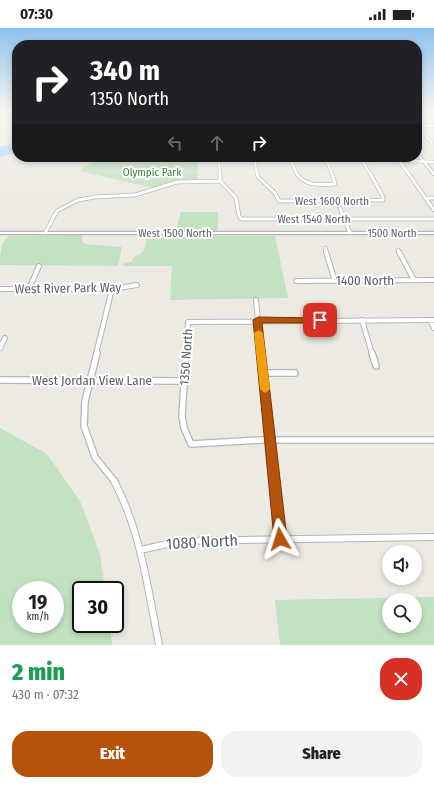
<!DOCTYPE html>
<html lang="en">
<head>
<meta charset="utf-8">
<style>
	:root { --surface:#fff; --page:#f2f2f2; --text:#202124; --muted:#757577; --accent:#b45309 }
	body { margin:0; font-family:"Fira Sans Condensed",sans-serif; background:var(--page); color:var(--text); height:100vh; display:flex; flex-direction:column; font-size:15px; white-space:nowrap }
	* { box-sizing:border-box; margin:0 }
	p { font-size:13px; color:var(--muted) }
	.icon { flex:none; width:22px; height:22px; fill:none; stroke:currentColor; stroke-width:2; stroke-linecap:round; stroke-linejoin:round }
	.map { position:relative; height:617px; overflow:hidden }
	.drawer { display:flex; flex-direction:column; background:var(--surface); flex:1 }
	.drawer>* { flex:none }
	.top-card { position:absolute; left:12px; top:12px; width:410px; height:122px; border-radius:16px; box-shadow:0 2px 6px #0003; background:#202124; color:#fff; overflow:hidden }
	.tools { position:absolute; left:382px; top:517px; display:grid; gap:8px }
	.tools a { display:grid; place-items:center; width:40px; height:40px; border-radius:50%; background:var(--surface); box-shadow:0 2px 6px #0003; font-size:20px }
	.speed { position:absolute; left:12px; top:553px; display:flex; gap:8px; font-size:20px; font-weight:700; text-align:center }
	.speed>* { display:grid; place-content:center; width:52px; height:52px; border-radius:50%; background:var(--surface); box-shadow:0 2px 6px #0003; line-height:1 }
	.speed small { font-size:10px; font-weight:400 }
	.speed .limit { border:2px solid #111; border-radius:6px; background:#fff; color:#111 }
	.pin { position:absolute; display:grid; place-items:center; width:34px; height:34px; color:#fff; margin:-17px; border-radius:8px; box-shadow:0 2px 6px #0006 }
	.me { position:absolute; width:44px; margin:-22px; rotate:354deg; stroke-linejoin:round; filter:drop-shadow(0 0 3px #0008) }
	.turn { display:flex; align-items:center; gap:14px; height:84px; padding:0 12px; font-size:18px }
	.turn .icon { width:52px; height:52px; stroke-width:2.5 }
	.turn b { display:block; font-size:28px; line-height:34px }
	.lanes { display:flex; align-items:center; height:38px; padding:0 12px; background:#0003; justify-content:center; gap:20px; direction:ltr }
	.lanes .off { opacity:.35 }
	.round { display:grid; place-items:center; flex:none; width:42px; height:42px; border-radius:16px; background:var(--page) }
	.overview { display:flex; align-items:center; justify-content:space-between; height:68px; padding:0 12px }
	h1 { font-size:24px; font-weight:800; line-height:30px; color:#1e9e55 }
	.primary-button { display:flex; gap:8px; margin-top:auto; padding:8px 12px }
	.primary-button a { flex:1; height:46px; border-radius:16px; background:var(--accent); color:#fff; font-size:16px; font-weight:800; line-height:46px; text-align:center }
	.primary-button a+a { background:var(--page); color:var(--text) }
	.status { display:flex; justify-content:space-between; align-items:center; height:28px; padding:0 20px; background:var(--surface); direction:ltr }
	.status svg { height:11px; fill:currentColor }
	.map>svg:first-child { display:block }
	.green { fill:#c2e2c1; fill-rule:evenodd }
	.water { fill:#a8d7f8 }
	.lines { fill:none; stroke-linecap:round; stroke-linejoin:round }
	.minor-far4-casing { stroke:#b3b5b9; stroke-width:3.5 }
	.minor-far3-casing { stroke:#b3b5b9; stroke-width:4.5 }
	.minor-far2-casing { stroke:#b3b5b9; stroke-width:6 }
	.minor-far1-casing { stroke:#b3b5b9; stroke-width:8 }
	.minor-casing { stroke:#b3b5b9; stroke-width:8 }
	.tertiary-casing { stroke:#b3b5b9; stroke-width:2.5 }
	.secondary-casing { stroke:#b2b6b9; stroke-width:2 }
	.minor-far4 { stroke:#fff; stroke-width:2.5 }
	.minor-far3 { stroke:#fff; stroke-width:3 }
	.minor-far2 { stroke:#fff; stroke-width:4 }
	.minor-far1 { stroke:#fff; stroke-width:5.5 }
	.minor { stroke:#fff; stroke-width:6 }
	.tertiary { fill:#fff; fill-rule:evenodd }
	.secondary { fill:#fff; fill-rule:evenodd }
	.route { fill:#b45309; stroke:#753606 }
	.slow { fill:#f59e0b }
	.labels { text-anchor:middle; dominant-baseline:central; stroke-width:4; stroke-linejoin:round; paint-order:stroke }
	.far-park-label { font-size:11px; fill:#3c813d; stroke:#fff }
	.far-street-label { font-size:11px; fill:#5b5f62; stroke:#fff }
	.street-label { font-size:13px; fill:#5b5f62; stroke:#fff }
	.near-street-label { font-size:16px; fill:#5b5f62; stroke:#fff }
</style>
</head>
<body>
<div class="status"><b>07:30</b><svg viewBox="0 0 49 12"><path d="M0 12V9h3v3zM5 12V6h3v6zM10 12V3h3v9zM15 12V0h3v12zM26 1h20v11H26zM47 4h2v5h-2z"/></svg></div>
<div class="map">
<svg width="434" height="617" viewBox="0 0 434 617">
	<rect width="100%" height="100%" fill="#edeae3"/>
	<path class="green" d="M99 129H198L197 151 175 153 154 160 79 143Z
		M181 184H218V203H176Z
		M82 207V213L85 216 122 219 118 238 0 237C0 227 0 213 10 208Z
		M146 208H275L288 270 170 272 172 238H123L124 235 131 234 135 228 140 226 144 222 146 217Z
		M0 400 47 426 80 473 100 526 105 562H81V596H110L112 617H0ZM21 562H55V596H21Z
		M434 569V617H280L275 572ZM389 572H415V598H389Z"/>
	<path class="water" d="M17 113V124L0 129V119Z"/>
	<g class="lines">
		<g class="minor-far4-casing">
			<path id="minor-far4" d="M417 98 432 115
				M417 98H434
				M254 129 257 146
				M290 131 297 146
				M326 131 332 146
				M362 132 370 146
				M399 133 409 146
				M220 146 219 133 223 131 382 132 434 134"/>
		</g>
		<g class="minor-far3-casing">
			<path id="minor-far3" d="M220 145V153L236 170 239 188 241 191H434
				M257 145 258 149 275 165 279 173 383 172V169L370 145
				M296 145C306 159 320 157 335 156L332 145
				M408 145 434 182
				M425 170H434
				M337 173 350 205
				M45 205 57 183 78 172 95 169 135 167 177 154 220 153
				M325 220 327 225
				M398 222 400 225"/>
		</g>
		<g class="minor-far2-casing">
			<path id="minor-far2" d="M326 224 335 253
				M399 224 414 252
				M296 253 434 252
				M0 261H112L137 257
				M29 261 39 238
				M256 272 261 326
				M362 292 372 326
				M430 292 434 300
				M0 320 5 310
				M96 326 112 261
				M186 326 188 294 434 292"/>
		</g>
		<g class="minor-far1-casing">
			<path id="minor-far1" d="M97 325 85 373 84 398 95 429 115 454
				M186 325 182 388 184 400 191 416 262 412H434
				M261 325 274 454
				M372 325 376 338
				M263 345H295
				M0 352 183 353"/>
		</g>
		<g class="minor-casing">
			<path id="minor" d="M114 453C141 503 148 562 159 617
				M274 453 280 511
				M140 522 181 513 433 509"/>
		</g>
		<g class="tertiary-casing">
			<path id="tertiary" d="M0 204H434V206H0Z"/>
		</g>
		<g class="secondary-casing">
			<path id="secondary" d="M417 124 434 144V147H433L417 127Z"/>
		</g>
		<use href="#minor-far4" class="minor-far4"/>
		<use href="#minor-far3" class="minor-far3"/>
		<use href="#minor-far2" class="minor-far2"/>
		<use href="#minor-far1" class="minor-far1"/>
		<use href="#minor" class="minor"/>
		<use href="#tertiary" class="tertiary"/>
		<use href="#secondary" class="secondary"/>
	</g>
	<linearGradient id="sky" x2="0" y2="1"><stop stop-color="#8ec2ee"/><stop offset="0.49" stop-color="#f7f6f2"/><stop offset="1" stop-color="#f7f6f2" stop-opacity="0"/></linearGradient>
	<rect width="434" height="170" fill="url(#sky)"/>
	<path class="route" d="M258 289 320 290 325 292 320 295H262L287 511 285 515 280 517 275 515 274 511 253 292Z"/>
	<path class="slow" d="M259 302 263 305 270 361 265 365 260 361 254 305Z"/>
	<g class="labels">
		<g class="far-park-label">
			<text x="152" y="144">Olympic Park</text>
		</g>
		<g class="far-street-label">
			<text x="332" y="173">West 1600 North</text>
			<text x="314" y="191">West 1540 North</text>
			<text x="175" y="205">West 1500 North</text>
			<text x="392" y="205">1500 North</text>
		</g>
		<g class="street-label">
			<text x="365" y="252">1400 North</text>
			<text transform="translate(68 260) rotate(-1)">West River Park Way</text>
			<text transform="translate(186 329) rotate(-86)">1350 North</text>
			<text x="92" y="352">West Jordan View Lane</text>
		</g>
		<g class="near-street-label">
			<text transform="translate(202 514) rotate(-3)">1080 North</text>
		</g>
	</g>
</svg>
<div class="tools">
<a><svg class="icon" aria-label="sound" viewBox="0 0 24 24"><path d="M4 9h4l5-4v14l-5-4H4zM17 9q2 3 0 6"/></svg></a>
<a><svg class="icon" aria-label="search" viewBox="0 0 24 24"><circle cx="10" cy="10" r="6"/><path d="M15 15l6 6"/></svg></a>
</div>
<div class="speed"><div>19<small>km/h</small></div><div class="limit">30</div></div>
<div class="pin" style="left:320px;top:292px;background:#d93025"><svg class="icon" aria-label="arrive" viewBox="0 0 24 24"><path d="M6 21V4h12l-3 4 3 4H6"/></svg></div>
<svg class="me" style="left:280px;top:511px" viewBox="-20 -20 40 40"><path d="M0-17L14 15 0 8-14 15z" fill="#b45309" stroke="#fff" stroke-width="4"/></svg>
<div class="top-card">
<div class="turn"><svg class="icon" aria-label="right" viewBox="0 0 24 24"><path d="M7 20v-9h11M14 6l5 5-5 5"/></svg><div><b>340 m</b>1350 North</div></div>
<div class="lanes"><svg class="icon off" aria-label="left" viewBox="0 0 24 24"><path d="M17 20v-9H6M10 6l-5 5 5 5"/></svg><svg class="icon off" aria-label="ahead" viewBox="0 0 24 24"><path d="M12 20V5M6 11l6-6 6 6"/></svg><svg class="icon" aria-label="right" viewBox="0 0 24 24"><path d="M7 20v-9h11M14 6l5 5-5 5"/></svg></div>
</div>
</div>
<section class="drawer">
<div class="overview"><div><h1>2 min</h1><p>430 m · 07:32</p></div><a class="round" style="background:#d93025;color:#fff"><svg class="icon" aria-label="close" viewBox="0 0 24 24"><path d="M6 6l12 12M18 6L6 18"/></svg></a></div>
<div class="primary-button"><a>Exit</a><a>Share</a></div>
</section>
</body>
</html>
